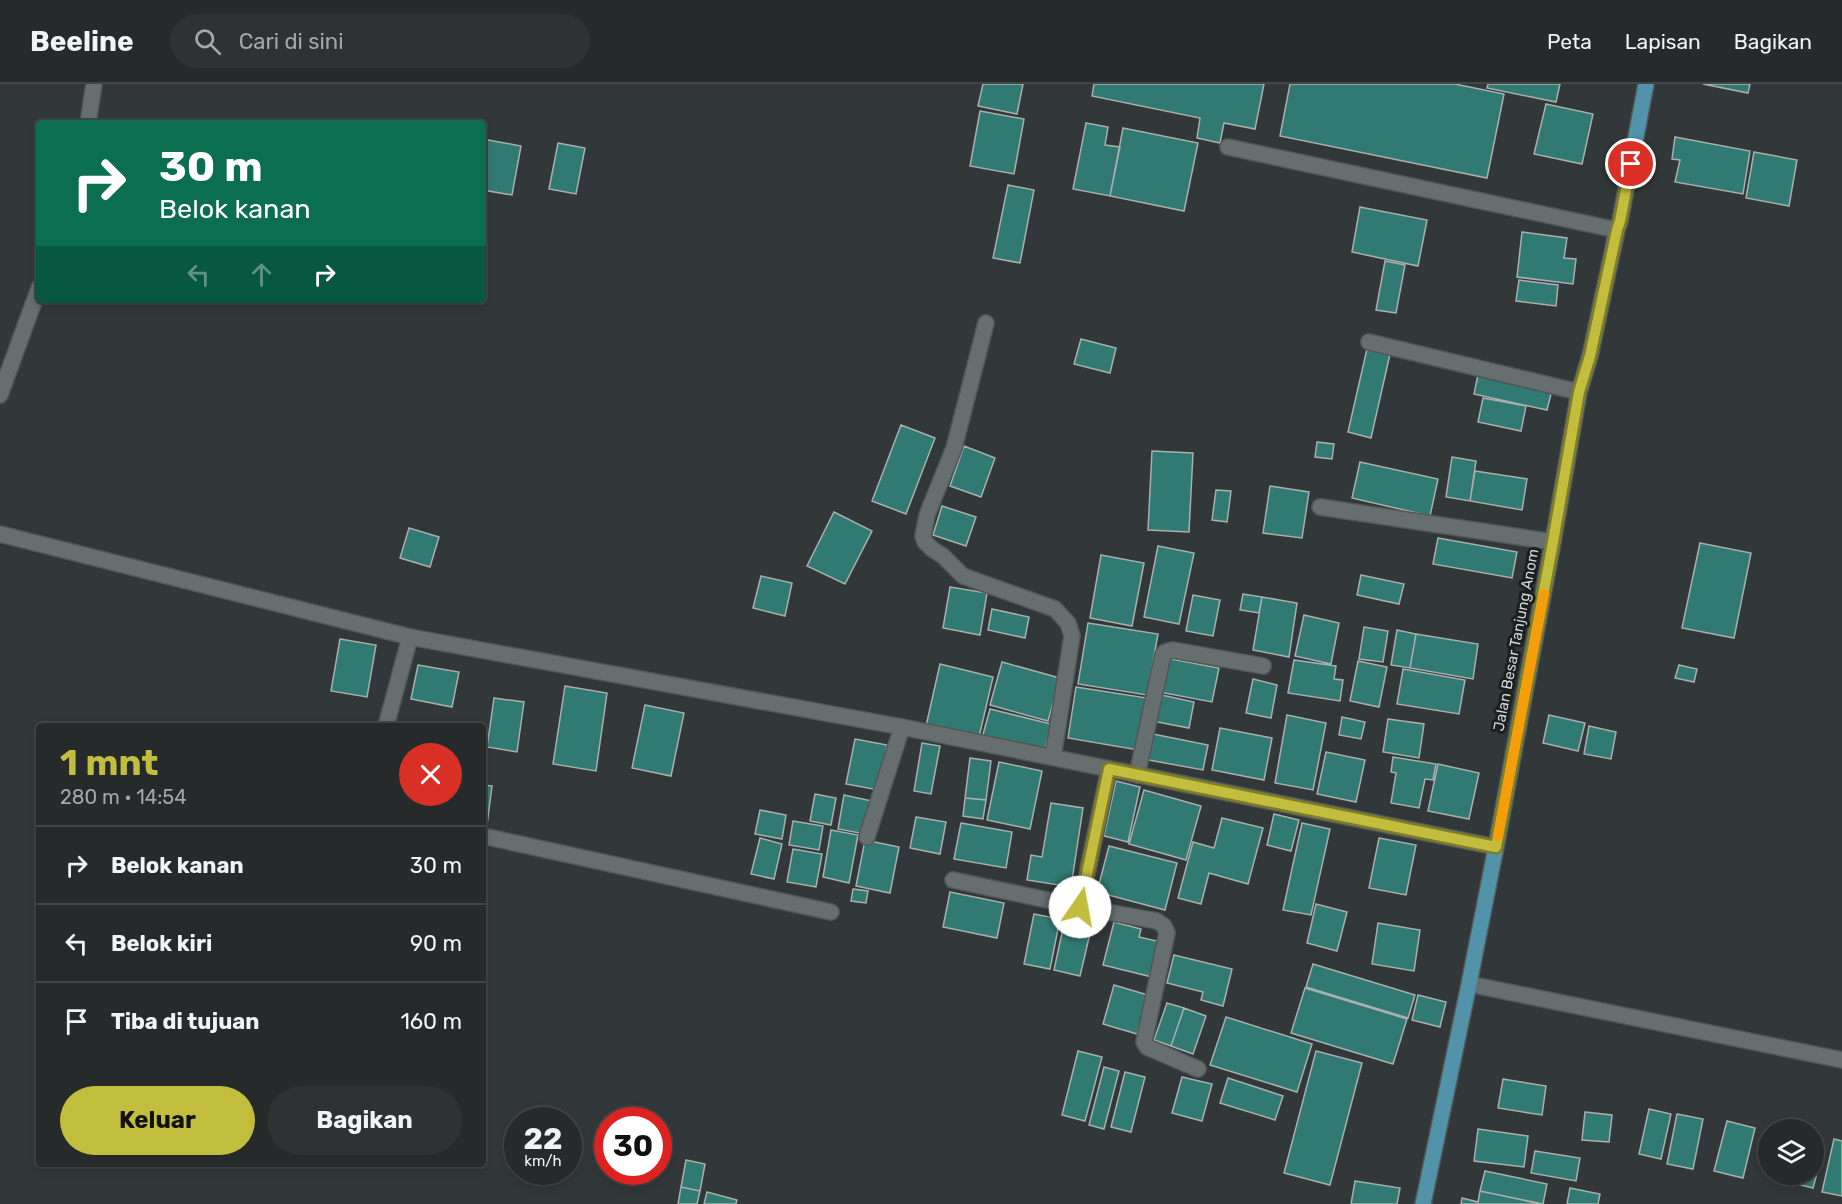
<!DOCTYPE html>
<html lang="id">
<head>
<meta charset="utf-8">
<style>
	:root { --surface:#262a2b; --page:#2e3233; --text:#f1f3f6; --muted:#a4a7a9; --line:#424647; --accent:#c3bd3e }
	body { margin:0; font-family:Rubik,sans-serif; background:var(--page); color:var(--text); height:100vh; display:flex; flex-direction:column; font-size:22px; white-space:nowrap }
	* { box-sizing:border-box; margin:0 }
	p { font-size:20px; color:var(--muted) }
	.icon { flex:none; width:33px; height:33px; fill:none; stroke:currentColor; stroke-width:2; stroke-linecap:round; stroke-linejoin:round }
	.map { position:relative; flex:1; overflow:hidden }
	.sheet { position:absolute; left:36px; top:639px; width:450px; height:444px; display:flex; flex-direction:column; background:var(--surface); border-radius:6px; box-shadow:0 3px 9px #0003,0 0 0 2px var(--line) }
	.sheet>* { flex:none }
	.hud { position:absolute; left:36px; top:36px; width:450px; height:183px; border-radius:6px; box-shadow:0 3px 9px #0003,0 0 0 2px var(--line); background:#0b6e4f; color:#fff; overflow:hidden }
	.fabs { position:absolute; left:1758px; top:1035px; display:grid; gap:12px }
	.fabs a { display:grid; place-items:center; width:66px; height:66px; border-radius:50%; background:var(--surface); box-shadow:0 3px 9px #0003,0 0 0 2px var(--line); font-size:30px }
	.speed { position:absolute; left:504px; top:1023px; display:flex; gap:12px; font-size:30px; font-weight:700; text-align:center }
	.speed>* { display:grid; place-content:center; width:78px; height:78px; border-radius:50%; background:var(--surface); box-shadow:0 3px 9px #0003,0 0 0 2px var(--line); line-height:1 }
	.speed small { font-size:15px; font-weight:400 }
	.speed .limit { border:9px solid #d22; background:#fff; color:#111 }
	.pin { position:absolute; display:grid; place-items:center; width:51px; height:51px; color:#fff; margin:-26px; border:3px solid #fff; border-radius:50%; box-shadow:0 2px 6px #0007 }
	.me { position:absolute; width:66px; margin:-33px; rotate:12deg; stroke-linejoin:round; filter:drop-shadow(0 0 4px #0008) }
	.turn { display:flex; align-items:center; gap:21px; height:126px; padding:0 24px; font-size:27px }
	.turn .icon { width:78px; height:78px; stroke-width:2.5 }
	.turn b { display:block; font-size:42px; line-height:51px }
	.lanes { display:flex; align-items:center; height:57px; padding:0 24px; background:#0003; justify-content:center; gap:30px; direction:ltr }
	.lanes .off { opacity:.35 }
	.round { display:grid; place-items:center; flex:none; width:63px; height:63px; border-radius:32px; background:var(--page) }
	.summary { display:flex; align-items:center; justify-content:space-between; height:102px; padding:0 24px }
	h1 { font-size:36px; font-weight:700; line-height:45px; color:var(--accent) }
	.cta { display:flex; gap:12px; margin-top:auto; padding:12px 24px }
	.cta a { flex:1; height:69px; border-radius:36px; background:var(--accent); color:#111; font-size:24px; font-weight:700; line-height:69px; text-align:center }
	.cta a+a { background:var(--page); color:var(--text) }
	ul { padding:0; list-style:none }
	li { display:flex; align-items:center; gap:18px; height:78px; padding:0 24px; border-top:2px solid var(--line) }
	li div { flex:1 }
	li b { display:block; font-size:22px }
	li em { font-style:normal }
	header { display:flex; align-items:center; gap:36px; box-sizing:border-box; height:84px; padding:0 30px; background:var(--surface); border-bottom:2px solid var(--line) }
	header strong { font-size:28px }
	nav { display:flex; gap:33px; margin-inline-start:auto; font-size:21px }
	.search { width:420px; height:54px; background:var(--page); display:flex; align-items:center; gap:15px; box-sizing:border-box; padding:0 21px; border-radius:33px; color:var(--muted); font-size:22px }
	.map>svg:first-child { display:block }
	.building { fill:#317a73; stroke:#a8afae; stroke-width:1.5 }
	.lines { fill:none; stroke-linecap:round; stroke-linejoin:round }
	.service-casing { stroke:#515757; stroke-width:18 }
	.minor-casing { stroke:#515757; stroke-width:18 }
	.primary-casing { stroke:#515757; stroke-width:18 }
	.service { stroke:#676e6f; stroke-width:15 }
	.minor { stroke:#676e6f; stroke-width:15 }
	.primary { stroke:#5393aa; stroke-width:15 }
	.route-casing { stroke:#7f7b28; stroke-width:15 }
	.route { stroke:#c3bd3e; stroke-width:10 }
	.slow { stroke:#f59e0b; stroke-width:10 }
	.labels { text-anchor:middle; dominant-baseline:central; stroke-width:6; stroke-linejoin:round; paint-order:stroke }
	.street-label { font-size:15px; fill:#d2d6d6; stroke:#1c1f1f }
</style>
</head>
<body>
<header>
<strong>Beeline</strong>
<div class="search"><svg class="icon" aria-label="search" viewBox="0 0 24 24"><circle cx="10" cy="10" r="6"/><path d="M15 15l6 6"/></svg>Cari di sini</div>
<nav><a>Peta</a><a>Lapisan</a><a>Bagikan</a></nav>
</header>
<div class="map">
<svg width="1842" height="1120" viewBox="0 0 1842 1120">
	<rect width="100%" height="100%" fill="#323839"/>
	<path class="building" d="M983 0H1023L1017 30 978 22Z
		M1094 0H1264L1255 45 1224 39 1220 59 1197 54 1200 34 1092 12Z
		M1290 0H1455L1504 10 1487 94 1280 52Z
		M1488 0H1560L1556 18 1487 4Z
		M1703 0H1750L1748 9Z
		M1546 20 1593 30 1582 80 1534 70Z
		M980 27 1024 35 1014 90 970 82Z
		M1086 39 1108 43 1105 61 1120 63 1110 112 1073 105Z
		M1123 44 1198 59 1184 127 1110 112Z
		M1675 53 1750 67 1743 110 1675 98 1680 76 1672 75Z
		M483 55 521 62 512 111 483 106Z
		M558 59 585 64 576 110 549 105Z
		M1754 68 1797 76 1789 122 1746 114Z
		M1008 101 1034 106 1020 179 993 174Z
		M1360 123 1427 136 1418 182 1352 168Z
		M1522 148 1567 154 1564 174 1576 175 1573 200 1517 193Z
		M1385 177 1405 181 1396 229 1376 226Z
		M1519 196 1558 201 1556 222 1516 217Z
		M1081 255 1116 264 1110 289 1074 280Z
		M1367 265 1390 270 1371 354 1348 348Z
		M1479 286 1553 302 1547 326 1474 310Z
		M1483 314 1526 322 1521 347 1478 338Z
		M901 341 935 354 906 430 872 417Z
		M1317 358 1334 360 1332 375 1315 373Z
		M964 362 995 374 981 413 950 402Z
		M1152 367 1193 369 1189 448 1148 446Z
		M1452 373 1476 377 1470 417 1446 413Z
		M1360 378 1438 395 1430 432 1352 414Z
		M1475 387 1527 395 1522 426 1470 417Z
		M1270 402 1309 408 1302 454 1263 449Z
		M1216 406 1231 407 1227 438 1212 436Z
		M942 422 976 433 966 462 933 451Z
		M834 428 872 447 845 500 807 482Z
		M409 444 439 453 430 483 400 474Z
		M1438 454 1517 468 1512 494 1433 480Z
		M1700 459 1751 469 1734 554 1682 544Z
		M1158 462 1194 469 1179 540 1144 533Z
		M1101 471 1144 479 1132 542 1090 534Z
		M1361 491 1404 500 1399 520 1357 511Z
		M761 492 792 499 785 532 753 524Z
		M950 503 987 509 980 551 943 544Z
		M1243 510 1262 513 1259 529 1240 526Z
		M1193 511 1220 516 1213 552 1186 547Z
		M1262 513 1297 519 1289 573 1253 566Z
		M992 525 1029 533 1025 554 988 546Z
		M1304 531 1339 539 1331 580 1295 572Z
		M1088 539 1158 550 1147 611 1078 600Z
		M1364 543 1388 547 1383 578 1359 575Z
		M1397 546 1416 550 1410 584 1391 581Z
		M1416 550 1478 560 1473 595 1410 584Z
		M340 555 376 561 367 613 331 607Z
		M1166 574 1219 584 1212 618 1159 608Z
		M1294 576 1336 582 1334 595 1343 596 1340 617 1288 609Z
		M1358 577 1387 583 1379 623 1350 617Z
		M1002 578 1060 594 1048 637 990 621Z
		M940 580 993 593 979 653 926 642Z
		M418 581 459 588 452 623 411 615Z
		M1679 581 1697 585 1694 598 1675 594Z
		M1403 585 1465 596 1459 630 1397 620Z
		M1253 595 1277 601 1271 634 1246 629Z
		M565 602 607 609 596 687 553 680Z
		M1076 603 1147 614 1138 666 1068 654Z
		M1157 610 1194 618 1189 644 1152 637Z
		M494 614 524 618 517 668 487 663Z
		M645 621 684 629 671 692 632 684Z
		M990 625 1051 640 1044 670 982 654Z
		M1287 631 1326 639 1313 706 1275 699Z
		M1549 631 1585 639 1578 667 1543 659Z
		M1342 633 1365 638 1361 655 1339 651Z
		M1388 635 1424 640 1419 674 1383 668Z
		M1589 642 1616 648 1611 675 1584 670Z
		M1220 644 1272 654 1264 696 1212 686Z
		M1148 649 1208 661 1203 686 1143 675Z
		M855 655 887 661 878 706 846 700Z
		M922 659 940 662 931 710 914 707Z
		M1326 668 1365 676 1356 718 1317 710Z
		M1393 673 1436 680 1433 696 1425 695 1419 724 1391 719 1396 689 1391 688Z
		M970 674 991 677 986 716 965 714Z
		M999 678 1042 687 1030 745 987 736Z
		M1438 680 1479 689 1469 735 1428 727Z
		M1116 697 1140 703 1128 758 1104 752Z
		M483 701 492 702 487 741 483 740Z
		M1144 706 1201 722 1186 776 1129 760Z
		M815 710 836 714 831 741 810 737Z
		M844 711 872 717 865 750 838 745Z
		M965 714 986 716 983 735 963 732Z
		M1051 719 1083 724 1071 803 1027 796 1031 771 1042 773Z
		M760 726 786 731 782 755 755 750Z
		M1274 730 1299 736 1291 767 1267 761Z
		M916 733 946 738 940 770 910 764Z
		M1222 734 1263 744 1248 800 1209 789 1201 820 1178 814 1193 758 1214 764Z
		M793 737 823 742 819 766 789 761Z
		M961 739 1012 748 1006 784 954 775Z
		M1302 739 1330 745 1311 831 1283 826Z
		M831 746 858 751 849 799 823 793Z
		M760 754 782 760 774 795 751 790Z
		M1379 754 1416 761 1406 811 1369 804Z
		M865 756 899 763 890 809 856 802Z
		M1109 762 1177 779 1165 826 1097 808Z
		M793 765 822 770 816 803 787 798Z
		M853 805 868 807 866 819 851 817Z
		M950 808 1004 819 997 854 943 843Z
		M1316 820 1347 828 1337 867 1307 859Z
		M1034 830 1060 835 1050 885 1024 880Z
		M1065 835 1092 841 1080 892 1054 886Z
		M1114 838 1141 845 1139 853 1161 858 1152 893 1103 881Z
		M1378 839 1420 846 1414 887 1372 880Z
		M1174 871 1232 885 1223 922 1201 916 1203 908 1167 899Z
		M1313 880 1415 911 1408 934 1306 903Z
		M1114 901 1148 911 1137 950 1103 940Z
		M1305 904 1407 935 1393 980 1291 949Z
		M1418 911 1446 918 1440 943 1412 936Z
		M1167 919 1184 924 1171 962 1154 956Z
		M1184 924 1206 932 1193 970 1171 962Z
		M1226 933 1312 960 1297 1008 1210 981Z
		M1078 967 1102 973 1085 1037 1062 1031Z
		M1316 967 1362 979 1330 1101 1284 1089Z
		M1104 983 1119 987 1104 1045 1089 1041Z
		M1125 988 1145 993 1131 1048 1111 1043Z
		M1182 993 1212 1000 1202 1037 1172 1029Z
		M1228 994 1283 1012 1275 1036 1220 1019Z
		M1503 995 1546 1002 1542 1031 1498 1024Z
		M1649 1025 1671 1030 1661 1075 1639 1070Z
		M1585 1028 1612 1031 1609 1058 1582 1056Z
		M1677 1030 1703 1035 1693 1085 1667 1080Z
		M1727 1037 1755 1044 1743 1094 1714 1087Z
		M1478 1045 1528 1052 1524 1083 1474 1077Z
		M1834 1055 1842 1057V1112L1822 1108Z
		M1814 1060 1824 1063 1813 1104 1789 1098 1791 1090H1814Z
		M1535 1067 1580 1074 1576 1097 1531 1089Z
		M686 1076 705 1080 700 1107 681 1103Z
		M1485 1087 1547 1100 1543 1120 1480 1107Z
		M1355 1097 1400 1104 1397 1120H1351Z
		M681 1103 700 1107 697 1120H678Z
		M1570 1104 1600 1110 1598 1120H1567Z
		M1480 1107 1541 1120H1461L1462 1114 1478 1118Z
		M707 1108 737 1116 736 1120H704Z"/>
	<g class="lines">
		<g class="service-casing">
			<path id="service" d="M1228 63 1617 146
				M1369 258 1579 308
				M867 753 902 643"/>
		</g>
		<g class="minor-casing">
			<path id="minor" d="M88 39 94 0
				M986 239 954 364 927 431 923 452 925 458 932 465 943 472 963 492 1055 525 1068 539 1072 552 1053 673
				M0 311 39 204
				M1320 423 1553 458
				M0 450 410 553 902 643 1496 763
				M386 642 410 553
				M1137 691 1163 571 1165 568 1173 566 1263 582
				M483 752 831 828
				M953 796 1080 823 1157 837 1164 842 1167 849 1144 958 1147 963 1198 985
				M1080 823 1109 685
				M1469 900 1842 976"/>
		</g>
		<g class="primary-casing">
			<path id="primary" d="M1423 1120 1469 900 1496 763 1553 458 1579 308 1590 272 1617 146 1620 137 1646 0"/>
		</g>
		<use href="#service" class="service"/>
		<use href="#minor" class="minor"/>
		<use href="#primary" class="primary"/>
	</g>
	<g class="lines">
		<g class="route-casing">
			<path id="route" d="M1080 823 1109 685 1496 763 1553 458 1579 308 1590 272 1617 146 1620 137 1631 80"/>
		</g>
		<use href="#route" class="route"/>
		<path class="slow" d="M1498 752 1544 510"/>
	</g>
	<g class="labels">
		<g class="street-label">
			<text transform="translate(1516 556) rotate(-79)">Jalan Besar Tanjung Anom</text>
		</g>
	</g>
</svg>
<div class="fabs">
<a><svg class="icon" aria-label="layers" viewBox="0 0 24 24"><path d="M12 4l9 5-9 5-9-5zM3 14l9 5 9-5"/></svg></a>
</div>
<div class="speed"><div>22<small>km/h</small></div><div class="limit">30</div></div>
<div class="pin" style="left:1631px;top:80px;background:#d93025"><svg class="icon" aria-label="arrive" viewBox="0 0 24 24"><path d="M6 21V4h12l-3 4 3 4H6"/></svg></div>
<svg class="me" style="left:1080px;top:823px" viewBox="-20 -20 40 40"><circle r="19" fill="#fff"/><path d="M0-13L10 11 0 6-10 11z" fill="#c3bd3e"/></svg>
<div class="hud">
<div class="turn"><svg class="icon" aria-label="right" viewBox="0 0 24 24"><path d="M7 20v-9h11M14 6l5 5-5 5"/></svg><div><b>30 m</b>Belok kanan</div></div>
<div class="lanes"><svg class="icon off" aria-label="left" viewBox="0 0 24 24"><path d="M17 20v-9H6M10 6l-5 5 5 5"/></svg><svg class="icon off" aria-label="ahead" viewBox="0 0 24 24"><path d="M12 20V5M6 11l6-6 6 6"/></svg><svg class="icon" aria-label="right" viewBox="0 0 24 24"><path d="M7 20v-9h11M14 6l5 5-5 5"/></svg></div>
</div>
<section class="sheet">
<div class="summary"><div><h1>1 mnt</h1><p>280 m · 14:54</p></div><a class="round" style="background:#d93025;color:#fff"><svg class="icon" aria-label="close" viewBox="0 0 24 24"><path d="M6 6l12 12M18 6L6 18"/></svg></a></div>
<ul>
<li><svg class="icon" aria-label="right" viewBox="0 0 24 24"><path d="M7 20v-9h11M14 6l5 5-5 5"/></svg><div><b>Belok kanan</b></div><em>30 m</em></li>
<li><svg class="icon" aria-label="left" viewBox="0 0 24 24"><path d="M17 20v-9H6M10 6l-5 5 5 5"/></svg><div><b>Belok kiri</b></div><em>90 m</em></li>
<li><svg class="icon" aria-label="arrive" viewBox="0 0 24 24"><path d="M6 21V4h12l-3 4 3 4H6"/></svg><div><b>Tiba di tujuan</b></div><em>160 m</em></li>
</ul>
<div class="cta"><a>Keluar</a><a>Bagikan</a></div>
</section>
</div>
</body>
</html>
